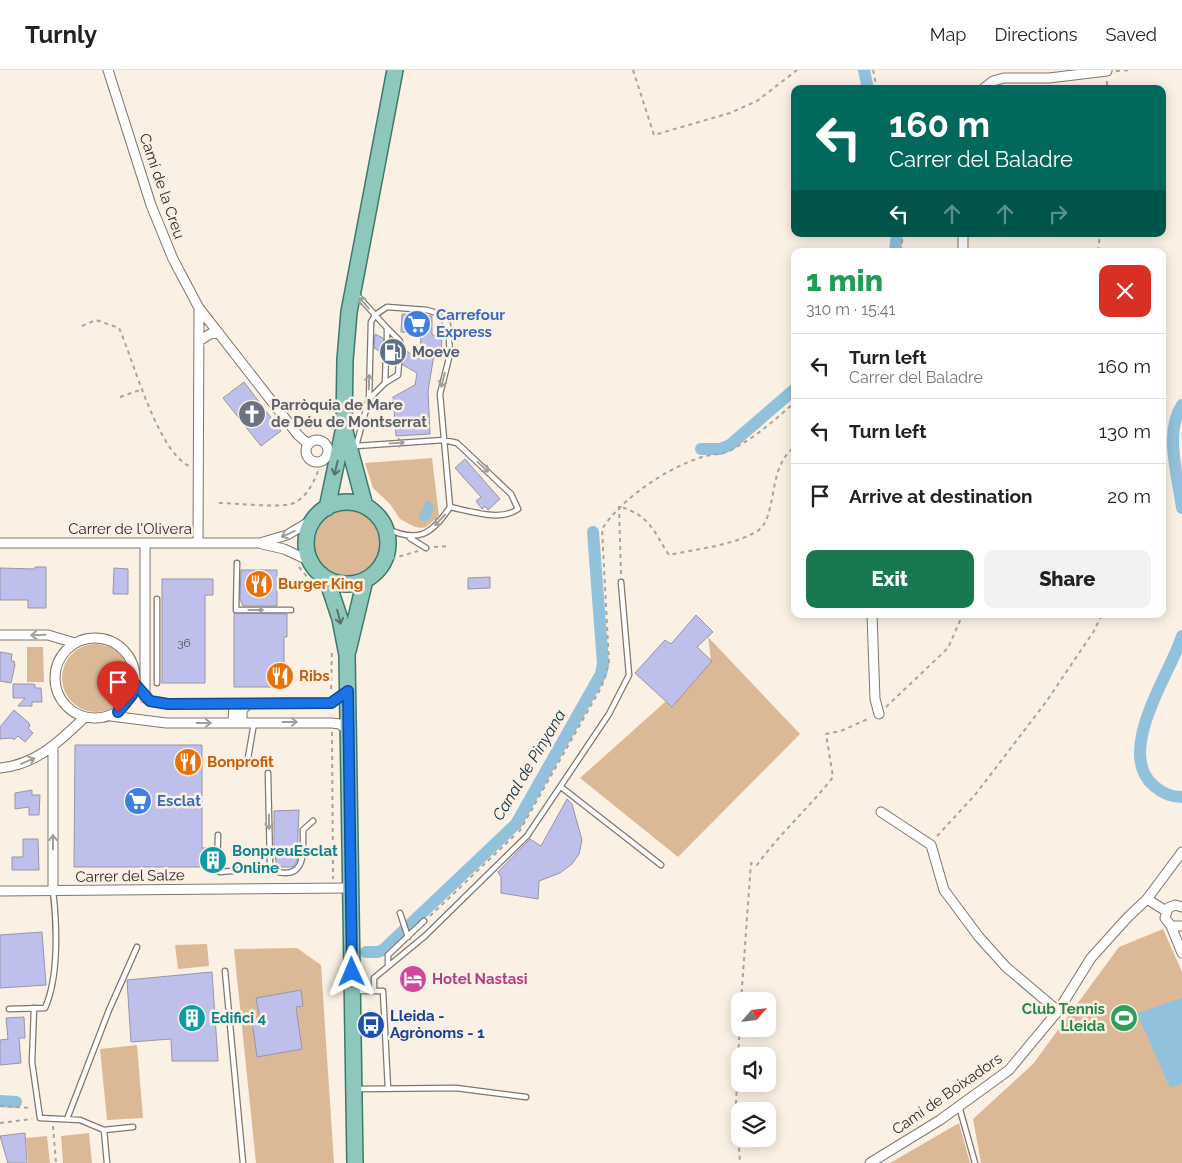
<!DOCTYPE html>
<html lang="en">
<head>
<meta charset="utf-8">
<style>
	:root { --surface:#fff; --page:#f2f2f2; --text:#222; --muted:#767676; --line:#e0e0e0; --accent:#18784f }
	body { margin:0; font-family:Raleway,sans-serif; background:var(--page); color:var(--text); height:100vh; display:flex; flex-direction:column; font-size:19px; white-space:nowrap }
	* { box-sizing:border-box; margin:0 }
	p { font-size:16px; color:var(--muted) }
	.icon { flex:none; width:28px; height:28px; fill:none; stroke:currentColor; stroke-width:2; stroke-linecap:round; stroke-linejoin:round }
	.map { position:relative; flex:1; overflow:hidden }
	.sheet { position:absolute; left:791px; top:178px; width:375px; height:370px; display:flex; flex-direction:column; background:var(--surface); border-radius:10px; box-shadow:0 2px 12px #0003 }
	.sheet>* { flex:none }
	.guide { position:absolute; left:791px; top:15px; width:375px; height:152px; border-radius:10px; box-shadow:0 2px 12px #0003; background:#00695c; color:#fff; overflow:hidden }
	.needle { width:32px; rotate:62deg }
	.controls { position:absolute; left:731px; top:922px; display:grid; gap:10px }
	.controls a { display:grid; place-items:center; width:45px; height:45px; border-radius:10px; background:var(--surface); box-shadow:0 2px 12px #0003; font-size:25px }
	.pin { position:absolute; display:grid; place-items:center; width:42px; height:42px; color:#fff; margin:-51px -21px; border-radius:50% 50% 50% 0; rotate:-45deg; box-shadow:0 0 5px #0007 }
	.pin .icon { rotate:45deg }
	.me { position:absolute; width:55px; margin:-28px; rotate:359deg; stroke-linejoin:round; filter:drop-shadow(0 0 4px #0008) }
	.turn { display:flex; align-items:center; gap:18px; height:105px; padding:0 15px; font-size:22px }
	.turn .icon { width:65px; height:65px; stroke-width:2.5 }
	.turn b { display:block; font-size:35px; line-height:42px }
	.lanes { display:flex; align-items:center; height:48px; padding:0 15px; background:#0003; justify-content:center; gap:25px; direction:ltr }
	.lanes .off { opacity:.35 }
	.round { display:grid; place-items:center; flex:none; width:52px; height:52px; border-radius:10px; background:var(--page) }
	.summary { display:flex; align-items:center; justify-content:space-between; height:85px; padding:0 15px }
	h1 { font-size:30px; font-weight:800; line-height:38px; color:#1e9e55 }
	.cta { display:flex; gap:10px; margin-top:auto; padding:10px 15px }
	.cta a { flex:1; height:58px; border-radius:10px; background:var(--accent); color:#fff; font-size:20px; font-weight:800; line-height:58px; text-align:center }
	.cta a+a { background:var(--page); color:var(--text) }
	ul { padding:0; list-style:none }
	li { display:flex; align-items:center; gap:15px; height:65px; padding:0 15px; border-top:1px solid var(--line) }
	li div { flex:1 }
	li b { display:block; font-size:19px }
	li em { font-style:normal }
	header { display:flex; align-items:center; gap:30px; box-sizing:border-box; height:70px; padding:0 25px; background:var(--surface); border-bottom:1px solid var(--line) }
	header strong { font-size:24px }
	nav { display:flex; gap:28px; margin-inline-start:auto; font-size:18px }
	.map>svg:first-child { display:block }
	.green { fill:#dbb997 }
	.water { fill:#91c1db }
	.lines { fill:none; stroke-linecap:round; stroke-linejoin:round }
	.canal { stroke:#91c1db; stroke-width:12 }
	.building { fill:#bfbfec; stroke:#9696a4 }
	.lane-casing { stroke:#80766c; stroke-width:7 }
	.street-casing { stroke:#80766c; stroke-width:11 }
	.primary-casing { stroke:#3c796a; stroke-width:18 }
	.path { stroke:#aba39a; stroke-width:2; stroke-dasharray:4 4; stroke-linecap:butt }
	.lane { stroke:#fff; stroke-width:4.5 }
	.street { stroke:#fff; stroke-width:9 }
	.primary { stroke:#8ec8bc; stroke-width:15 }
	.oneway { stroke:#a19f9d }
	.oneway2 { stroke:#5a716a }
	.route-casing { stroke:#114b97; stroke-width:12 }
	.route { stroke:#1a73e8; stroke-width:9 }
	.labels { text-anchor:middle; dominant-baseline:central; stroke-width:5; stroke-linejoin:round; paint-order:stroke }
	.number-label { font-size:12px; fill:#534f58 }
	.street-label { font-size:15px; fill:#2f2a26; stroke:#fbf0e4 }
	.shop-label { font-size:15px; font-weight:bold; fill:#366cbe; stroke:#fbf0e4; text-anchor:start }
	.service-label { font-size:15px; font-weight:bold; fill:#4e5e75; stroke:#fbf0e4; text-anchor:start }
	.worship-label { font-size:15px; font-weight:bold; fill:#5b616d; stroke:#fbf0e4; text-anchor:start }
	.food-label { font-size:15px; font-weight:bold; fill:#c56008; stroke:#fbf0e4; text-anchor:start }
	.culture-label { font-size:15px; font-weight:bold; fill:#0d838f; stroke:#fbf0e4; text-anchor:start }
	.hotel-label { font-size:15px; font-weight:bold; fill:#b23c85; stroke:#fbf0e4; text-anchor:start }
	.leisure-label { font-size:15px; font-weight:bold; fill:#27864d; stroke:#fbf0e4; text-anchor:end }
	.transit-label { font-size:15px; font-weight:bold; fill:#164399; stroke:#fbf0e4; text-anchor:start }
	.water-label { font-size:16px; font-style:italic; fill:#083346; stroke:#fbf0e4 }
</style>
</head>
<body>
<header>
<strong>Turnly</strong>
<nav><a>Map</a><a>Directions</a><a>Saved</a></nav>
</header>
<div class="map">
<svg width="1182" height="1093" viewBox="0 0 1182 1093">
	<rect width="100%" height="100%" fill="#fbf0e4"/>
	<path class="green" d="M432 388 439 446 426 457 422 458 415 457 400 449 390 434 373 418 365 393Z
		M313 473a34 34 0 1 1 68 0a34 34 0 1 1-68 0Z
		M708 567 800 664 678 787 580 708 711 591Z
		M62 608a34 34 0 1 1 68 0a34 34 0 1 1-68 0Z
		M27 577H43L44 612H27Z
		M1163 859 1182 902V1093H981L973 1049 1033 994 1119 877Z
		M207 874 209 896 178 899 175 875Z
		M297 878 321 895 334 1093H256L234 879Z
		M137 975 143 1048 107 1050 100 979Z
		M959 1053 970 1093H890Z
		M89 1063 92 1093H63L61 1066Z
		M47 1066 50 1093H28L26 1068Z"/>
	<path class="water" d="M429 431 433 435V442L428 450 421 451 418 447 424 438 425 432Z
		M1182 928V1013L1170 1018 1137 943Z"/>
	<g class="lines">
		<path class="canal" d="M864 0 868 19
			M895 181 897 164
			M1182 335C1164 362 1178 407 1182 438
			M701 379H720L730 375 795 319
			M1182 566C1171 603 1114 682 1154 716 1162 723 1171 727 1182 727
			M366 882H378L383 880 516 754 601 604 603 594 593 462
			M0 1031 16 1032"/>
	</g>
	<path class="building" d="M402 244 432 246V265L442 266 441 286 434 285 428 321 430 364 396 366 393 327 415 315 417 303 403 295 401 288 395 290 390 287 388 281 383 283 374 278 375 264 383 268 385 273 390 272 396 275 398 282 404 280 420 289 421 264 401 262Z
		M244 312 281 361 261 376 223 328Z
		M465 389 500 429 488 440 485 436 482 439 476 431 481 427 455 398Z
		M35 497H46V538H28V530H0V498L35 499Z
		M114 498 128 499V524H113Z
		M241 500H277V536H243L240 529Z
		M490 507V518L468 519V508Z
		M162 509H213V525H205V613H162Z
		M234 543 287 544V567H284V617H234Z
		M696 545 713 562 697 577 712 591 672 637 635 603 665 570 671 574Z
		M0 582 12 584 11 591H14L15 595 11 613 0 611Z
		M13 614H32L35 615V618H41L42 632H32V636H18L25 628H13Z
		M14 640 29 653 30 656 28 658 33 663 25 672 18 666 14 670 12 668 0 669V657Z
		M75 675H202V778H214L213 794H202V797H74Z
		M32 720V725H40L39 745H29V737L15 739V723Z
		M567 729 572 734 582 770 579 784 572 794 560 803 539 811 538 829 501 823V807L498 802 530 769 541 776Z
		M299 740 297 791 293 797H277L274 779V741Z
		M23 769H38L39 800H12V787H23Z
		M42 862 46 915 0 918V865Z
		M212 902 218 991H172L171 969 131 972 127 910Z
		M301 920 303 936 296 937 302 979 257 987 252 951 260 950 256 928Z
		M24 947 25 968H19L21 993 0 995V970L8 969 6 948Z
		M25 1063 27 1093H8L0 1066Z"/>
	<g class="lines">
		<g class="lane-casing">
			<path id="lane" d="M357 225 387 258V270
				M387 258 400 271V278
				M385 313 398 305 399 292
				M369 329 385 313 386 285
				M356 376 369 329 371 252 375 245 387 237 427 240 437 243 448 255 450 284 440 324 450 437C431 466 417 473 385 458
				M354 378 356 376 444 370 457 373 511 424 518 439C501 452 470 441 450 437
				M410 468 426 478
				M237 493 236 540H291
				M157 529V613
				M248 688 254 653
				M268 703 270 794 273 801C307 811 303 782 303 760L313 751
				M561 717 661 795
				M218 765 217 800 220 802 243 800
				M400 843 408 867
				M388 895V885L424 851
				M225 901 243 1093
				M355 921H383L388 1019
				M374 921V908L425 866 527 766 609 644 629 605 621 512
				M34 938 32 992 40 1048 80 1050 104 1060
				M9 939 45 938C59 907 57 854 53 821
				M357 1019 456 1018 526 1027
				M959 1036 975 1093
				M67 1049 109 940 137 877
				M107 1093 104 1060 133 1057"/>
		</g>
		<g class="street-casing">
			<path id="street" d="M108 0 151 135 173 189 199 238 298 365 308 374
				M983 19 993 11 1004 8H1049L1107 1
				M963 181V164
				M199 271 210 264 219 263
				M306 381a11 11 0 1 1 22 0a11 11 0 1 1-22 0Z
				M0 473H260L287 465 314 449
				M145 473V628
				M198 473 199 238
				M262 474 284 479 310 491
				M872 544 875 629 879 644
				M0 565H48L75 573
				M55 608a40 40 0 1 1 80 0a40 40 0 1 1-80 0Z
				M135 614 149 631 168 634 331 633 347 621
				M111 646 166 653H332L340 654 348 661
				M233 652 234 634
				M242 652V640L248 634
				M0 698C36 695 60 671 85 647
				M881 742 931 775 944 820 979 867 1006 897 1058 941
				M0 821 350 818
				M53 821V676
				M1147 829 1166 841
				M1182 837 1175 835 1168 838 1165 848 1171 856H1182
				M1171 856 1182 883
				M870 1093 940 1050 1009 1000 1058 941 1091 888 1127 848 1147 829 1182 782"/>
		</g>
		<g class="primary-casing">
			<path id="primary" d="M345 361 365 436
				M306 473a41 41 0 1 1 82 0a41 41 0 1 1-82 0Z
				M327 438 344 357 345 290 349 242 395 0
				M327 510 340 549 347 585 355 1093
				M348 581 365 510"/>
		</g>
		<path class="path" d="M633 0 654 65 730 43 757 31 797 0
			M873 0 877 19
			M1116 1 1132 0
			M1107 11V19
			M901 181 903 164
			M1098 181 1100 164
			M82 256 96 250 119 258C134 292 157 380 189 396
			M120 327 143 319
			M219 433C235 433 278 438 291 434 307 430 318 405 321 391
			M434 477 448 476
			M384 491 418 481
			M299 497 315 517
			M621 504 619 436C651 447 652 459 669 485 697 479 730 476 756 462 779 449 766 396 795 377
			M331 619 332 579
			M886 637 948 578 963 544
			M332 662 333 809
			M519 762 602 616 609 593 602 459C622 428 667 398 702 387 712 384 722 385 731 380 756 367 775 350 795 332
			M937 766 975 725 1046 632 1094 561 1102 544
			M430 846 515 765
			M741 931 751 793 757 795C780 763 809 738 833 707L826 664 841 661 870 648
			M740 950 736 1033 740 1093
			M0 1036 30 1038
			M0 1053 32 1049
			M53 1056 56 1093"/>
		<use href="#lane" class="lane"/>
		<use href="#street" class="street"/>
		<use href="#primary" class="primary"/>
	</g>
	<defs><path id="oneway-shaft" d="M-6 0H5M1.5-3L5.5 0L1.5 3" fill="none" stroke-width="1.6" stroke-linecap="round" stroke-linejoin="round" transform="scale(1.25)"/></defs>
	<g class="oneway">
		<use href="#oneway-shaft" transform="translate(364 233) rotate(-132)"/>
		<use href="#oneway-shaft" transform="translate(443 310) rotate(104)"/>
		<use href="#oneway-shaft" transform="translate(369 312) rotate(-88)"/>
		<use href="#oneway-shaft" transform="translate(397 373) rotate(-4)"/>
		<use href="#oneway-shaft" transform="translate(483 397) rotate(43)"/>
		<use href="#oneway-shaft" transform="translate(440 450) rotate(133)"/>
		<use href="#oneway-shaft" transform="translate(288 464) rotate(156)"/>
		<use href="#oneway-shaft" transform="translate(256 540)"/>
		<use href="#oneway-shaft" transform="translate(38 565) rotate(178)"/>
		<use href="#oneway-shaft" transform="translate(290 652)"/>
		<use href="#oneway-shaft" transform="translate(204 653)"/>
		<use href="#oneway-shaft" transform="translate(28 691) rotate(-22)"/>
		<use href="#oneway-shaft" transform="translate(269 752) rotate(89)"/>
		<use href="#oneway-shaft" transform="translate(53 772) rotate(-90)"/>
	</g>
	<g class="oneway2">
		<use href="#oneway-shaft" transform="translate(336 398) rotate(103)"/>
		<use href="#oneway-shaft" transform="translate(339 547) rotate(76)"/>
	</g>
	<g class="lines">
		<g class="route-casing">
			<path id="route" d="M118 642 132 625 135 614 150 631 168 634 331 633 348 621 352 902"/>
		</g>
		<use href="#route" class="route"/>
	</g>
	<defs>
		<g id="supermarket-disc" transform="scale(1.4375)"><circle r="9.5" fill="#3f7fe0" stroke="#fbf0e4"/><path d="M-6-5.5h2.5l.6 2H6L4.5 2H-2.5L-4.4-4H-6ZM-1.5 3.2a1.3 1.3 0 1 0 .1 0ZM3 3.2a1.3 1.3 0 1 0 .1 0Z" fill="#fff"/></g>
		<g id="fuel-disc" transform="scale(1.4375)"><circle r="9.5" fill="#5c6f8a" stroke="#fbf0e4"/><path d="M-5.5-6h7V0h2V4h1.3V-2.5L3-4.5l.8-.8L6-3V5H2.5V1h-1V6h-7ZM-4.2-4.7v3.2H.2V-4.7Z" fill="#fff"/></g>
		<g id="church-disc" transform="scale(1.4375)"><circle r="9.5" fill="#6b7280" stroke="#fbf0e4"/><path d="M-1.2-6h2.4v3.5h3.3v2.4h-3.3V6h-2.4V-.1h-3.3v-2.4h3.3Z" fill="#fff"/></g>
		<g id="restaurant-disc" transform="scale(1.4375)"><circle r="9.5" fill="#e8710a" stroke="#fbf0e4"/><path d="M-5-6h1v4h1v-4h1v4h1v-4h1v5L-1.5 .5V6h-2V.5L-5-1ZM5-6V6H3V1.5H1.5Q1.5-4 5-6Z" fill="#fff"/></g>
		<g id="building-disc" transform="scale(1.4375)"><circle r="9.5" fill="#0f9aa8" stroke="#fbf0e4"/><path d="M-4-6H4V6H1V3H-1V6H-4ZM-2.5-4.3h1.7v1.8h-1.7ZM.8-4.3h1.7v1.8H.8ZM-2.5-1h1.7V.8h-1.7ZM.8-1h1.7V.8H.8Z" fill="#fff"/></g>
		<g id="hotel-disc" transform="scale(1.4375)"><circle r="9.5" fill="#d1479c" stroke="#fbf0e4"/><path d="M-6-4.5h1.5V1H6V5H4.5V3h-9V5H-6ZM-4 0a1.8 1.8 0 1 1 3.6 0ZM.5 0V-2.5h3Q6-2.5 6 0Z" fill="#fff"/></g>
		<g id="stadium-disc" transform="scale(1.4375)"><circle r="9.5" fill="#2e9e5b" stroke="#fbf0e4"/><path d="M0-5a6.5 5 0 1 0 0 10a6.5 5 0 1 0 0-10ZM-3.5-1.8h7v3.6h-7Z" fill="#fff"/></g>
		<g id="bus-disc" transform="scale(1.4375)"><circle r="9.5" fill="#1a4fb4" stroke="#fbf0e4"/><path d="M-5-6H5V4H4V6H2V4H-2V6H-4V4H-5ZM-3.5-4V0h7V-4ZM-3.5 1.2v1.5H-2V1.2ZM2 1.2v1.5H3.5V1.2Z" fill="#fff"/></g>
	</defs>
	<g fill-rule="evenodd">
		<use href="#supermarket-disc" x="417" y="254"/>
		<use href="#fuel-disc" x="393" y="282"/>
		<use href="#church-disc" x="252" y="344"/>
		<use href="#restaurant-disc" x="259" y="514"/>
		<use href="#restaurant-disc" x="280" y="606"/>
		<use href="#restaurant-disc" x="188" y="692"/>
		<use href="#supermarket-disc" x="138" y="731"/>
		<use href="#building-disc" x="213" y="790"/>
		<use href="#hotel-disc" x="413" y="909"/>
		<use href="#building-disc" x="192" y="948"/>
		<use href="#stadium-disc" x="1124" y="948"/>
		<use href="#bus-disc" x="371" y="955"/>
	</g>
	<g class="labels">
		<g class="number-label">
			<text x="184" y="573">36</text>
		</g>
		<g class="street-label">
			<text transform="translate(162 116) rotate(71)">Camí de la Creu</text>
			<text x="130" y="459">Carrer de l'Olivera</text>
			<text transform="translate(130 806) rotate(-1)">Carrer del Salze</text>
			<text transform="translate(947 1024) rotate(-35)">Camí de Boixadors</text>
		</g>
		<g class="shop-label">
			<text x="436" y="245">Carrefour<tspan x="436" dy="17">Express</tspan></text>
			<text x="157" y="731">Esclat</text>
		</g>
		<g class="service-label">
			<text x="412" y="282">Moeve</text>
		</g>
		<g class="worship-label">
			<text x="271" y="335">Parròquia de Mare<tspan x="271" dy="17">de Déu de Montserrat</tspan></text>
		</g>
		<g class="food-label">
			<text x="278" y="514">Burger King</text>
			<text x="299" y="606">Ribs</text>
			<text x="207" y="692">Bonprofit</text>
		</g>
		<g class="culture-label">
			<text x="232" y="781">BonpreuEsclat<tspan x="232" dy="17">Online</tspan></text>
			<text x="211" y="948">Edifici 4</text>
		</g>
		<g class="hotel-label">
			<text x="432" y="909">Hotel Nastasi</text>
		</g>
		<g class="leisure-label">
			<text x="1105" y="939">Club Tennis<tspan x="1105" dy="17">Lleida</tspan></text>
		</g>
		<g class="transit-label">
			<text x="390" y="946">Lleida -<tspan x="390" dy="17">Agrònoms - 1</tspan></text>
		</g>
		<g class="water-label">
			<text transform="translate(529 695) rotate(-59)">Canal de Pinyana</text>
		</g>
	</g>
</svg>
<div class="controls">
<a><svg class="needle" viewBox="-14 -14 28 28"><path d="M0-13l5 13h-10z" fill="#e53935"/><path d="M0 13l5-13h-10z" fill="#767676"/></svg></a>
<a><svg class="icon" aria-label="sound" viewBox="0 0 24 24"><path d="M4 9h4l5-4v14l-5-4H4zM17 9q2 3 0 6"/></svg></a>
<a><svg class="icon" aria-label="layers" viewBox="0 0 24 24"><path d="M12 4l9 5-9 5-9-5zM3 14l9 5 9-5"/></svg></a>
</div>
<div class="pin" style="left:118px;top:642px;background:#d93025"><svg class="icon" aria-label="arrive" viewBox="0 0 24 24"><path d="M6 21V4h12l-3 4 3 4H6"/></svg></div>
<svg class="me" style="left:352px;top:902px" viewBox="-20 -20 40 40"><path d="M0-17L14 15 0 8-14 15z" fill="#1a73e8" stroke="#fff" stroke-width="4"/></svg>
<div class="guide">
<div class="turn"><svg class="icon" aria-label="left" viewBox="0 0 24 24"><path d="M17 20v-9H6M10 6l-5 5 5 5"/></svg><div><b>160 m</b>Carrer del Baladre</div></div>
<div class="lanes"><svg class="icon" aria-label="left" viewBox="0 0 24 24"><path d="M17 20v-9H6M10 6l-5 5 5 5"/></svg><svg class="icon off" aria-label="ahead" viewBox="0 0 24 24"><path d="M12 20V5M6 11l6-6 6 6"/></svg><svg class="icon off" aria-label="ahead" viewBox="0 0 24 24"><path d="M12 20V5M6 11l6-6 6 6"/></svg><svg class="icon off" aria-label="right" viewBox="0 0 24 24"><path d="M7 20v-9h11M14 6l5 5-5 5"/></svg></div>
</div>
<section class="sheet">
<div class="summary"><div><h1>1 min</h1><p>310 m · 15:41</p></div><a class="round" style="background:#d93025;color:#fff"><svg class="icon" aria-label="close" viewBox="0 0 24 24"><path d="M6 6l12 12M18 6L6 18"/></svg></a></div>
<ul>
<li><svg class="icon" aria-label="left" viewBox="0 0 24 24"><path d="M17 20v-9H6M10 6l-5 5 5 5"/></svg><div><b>Turn left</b><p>Carrer del Baladre</p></div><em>160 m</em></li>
<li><svg class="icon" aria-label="left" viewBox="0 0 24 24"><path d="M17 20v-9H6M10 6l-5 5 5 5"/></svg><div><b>Turn left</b></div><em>130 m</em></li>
<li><svg class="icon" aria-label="arrive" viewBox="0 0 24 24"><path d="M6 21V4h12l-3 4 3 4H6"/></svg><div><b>Arrive at destination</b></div><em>20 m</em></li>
</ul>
<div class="cta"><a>Exit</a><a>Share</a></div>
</section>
</div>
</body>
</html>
